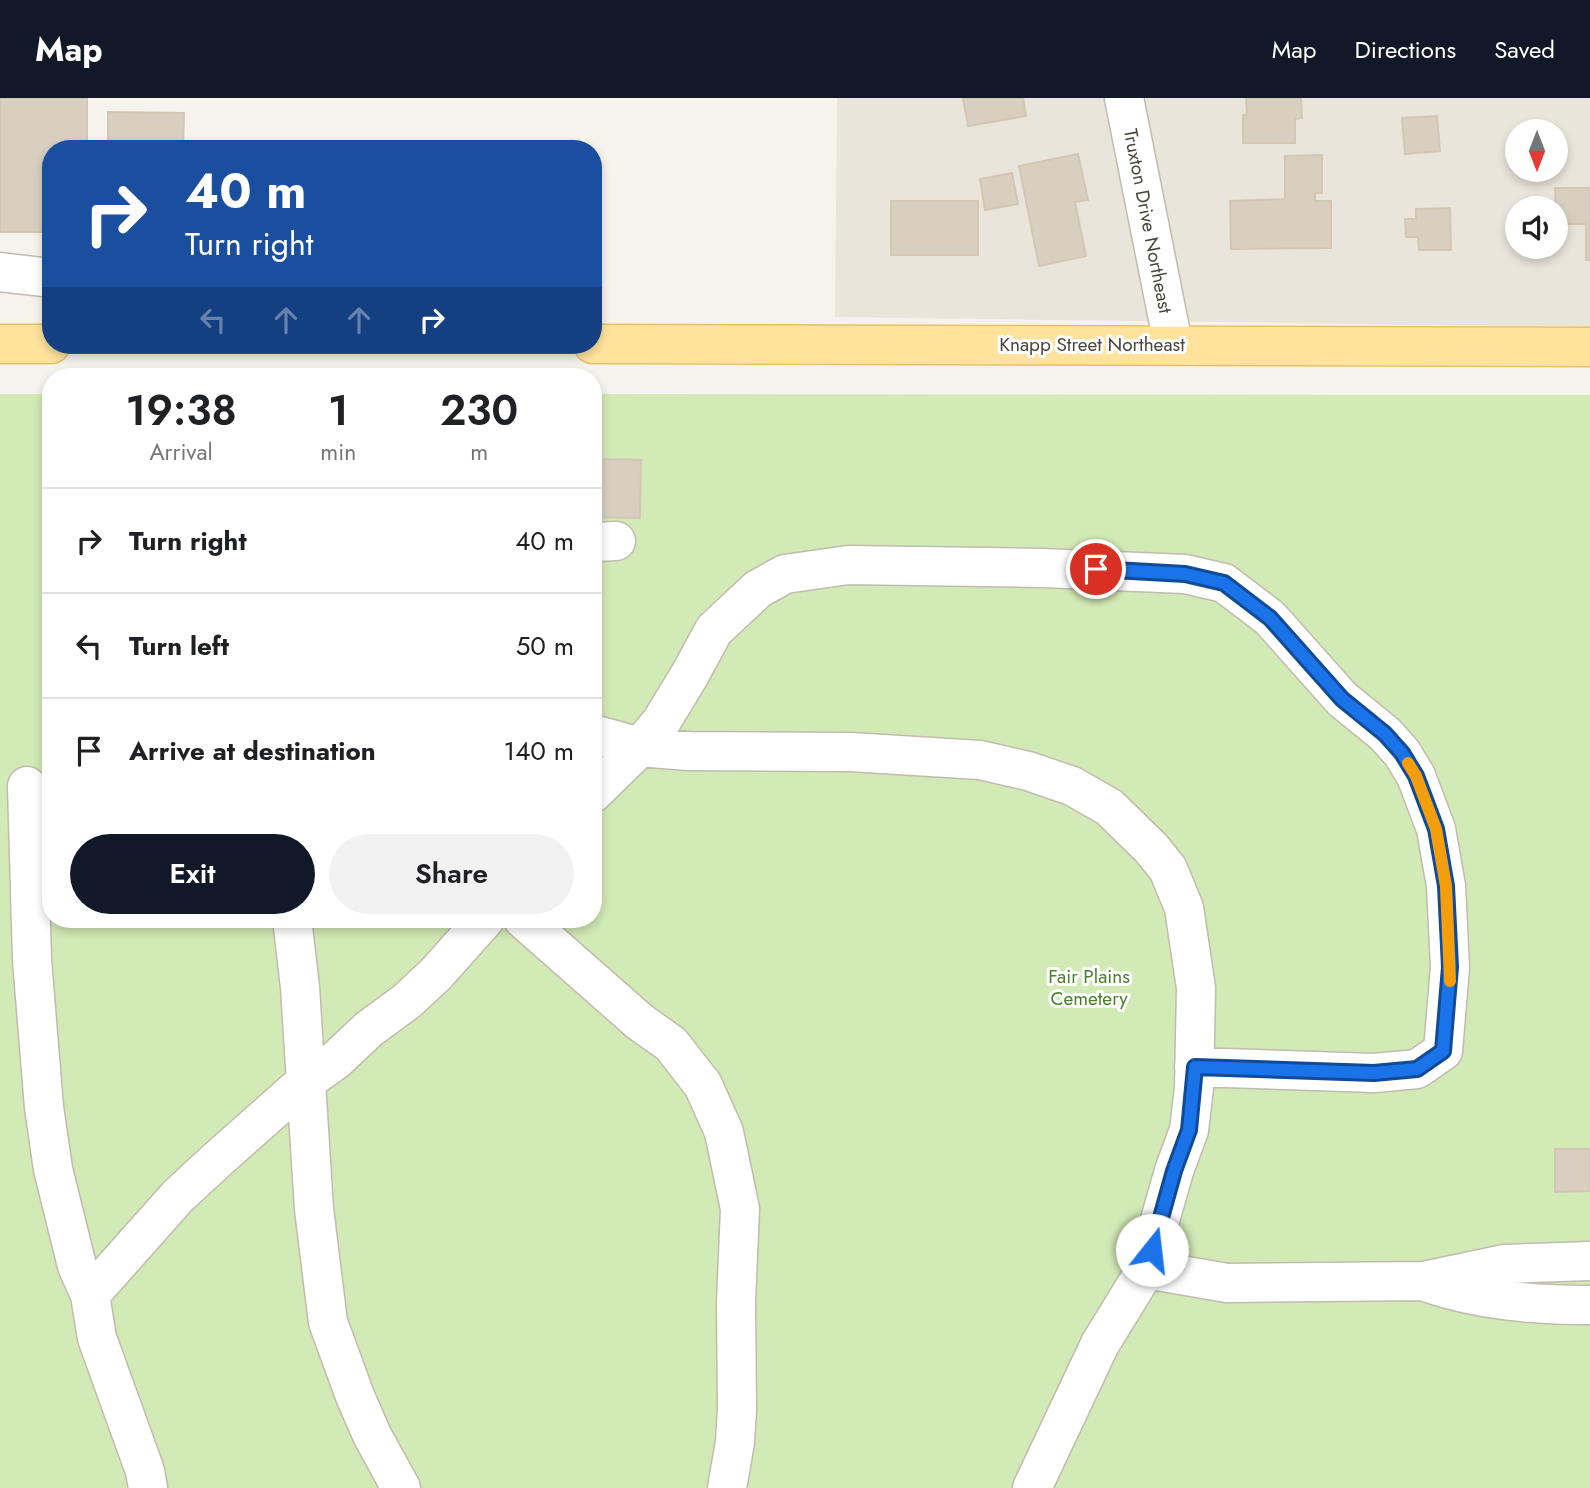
<!DOCTYPE html>
<html lang="en">
<head>
<meta charset="utf-8">
<style>
	:root { --surface:#fff; --page:#f2f2f2; --text:#202124; --muted:#757577; --line:#e0e0e0; --accent:#111827 }
	body { margin:0; font-family:Jost,sans-serif; background:var(--page); color:var(--text); height:100vh; display:flex; flex-direction:column; font-size:26px; white-space:nowrap }
	* { box-sizing:border-box; margin:0 }
	p { font-size:23px; color:var(--muted) }
	.icon { flex:none; width:38px; height:38px; fill:none; stroke:currentColor; stroke-width:2; stroke-linecap:round; stroke-linejoin:round }
	.map { position:relative; flex:1; overflow:hidden }
	.details { position:absolute; left:42px; top:270px; width:560px; height:560px; display:flex; flex-direction:column; background:var(--surface); border-radius:28px; box-shadow:0 4px 10px #0003 }
	.details>* { flex:none }
	.guide { position:absolute; left:42px; top:42px; width:560px; height:214px; border-radius:28px; box-shadow:0 4px 10px #0003; background:#1a4fa0; color:#fff; overflow:hidden }
	.needle { width:46px; rotate:180deg }
	.fabs { position:absolute; left:1505px; top:21px; display:grid; gap:14px }
	.fabs a { display:grid; place-items:center; width:63px; height:63px; border-radius:50%; background:var(--surface); box-shadow:0 4px 10px #0003; font-size:35px }
	.pin { position:absolute; display:grid; place-items:center; width:60px; height:60px; color:#fff; margin:-30px; border:4px solid #fff; border-radius:50%; box-shadow:0 2px 7px #0007 }
	.me { position:absolute; width:77px; margin:-38px; rotate:16deg; stroke-linejoin:round; filter:drop-shadow(0 0 5px #0008) }
	.turn { display:flex; align-items:center; gap:24px; height:147px; padding:0 28px; font-size:32px }
	.turn .icon { width:91px; height:91px; stroke-width:2.5 }
	.turn b { display:block; font-size:49px; line-height:60px }
	.lanes { display:flex; align-items:center; height:66px; padding:0 28px; background:#0003; justify-content:center; gap:35px; direction:ltr }
	.lanes .off { opacity:.35 }
	.eta { display:flex; justify-content:space-evenly; align-items:center; height:119px; text-align:center }
	.eta b { font-size:42px; font-weight:600; line-height:49px }
	.cta { display:flex; gap:14px; margin-top:auto; padding:14px 28px }
	.cta a { flex:1; height:80px; border-radius:42px; background:var(--accent); color:#fff; font-size:28px; font-weight:600; line-height:80px; text-align:center }
	.cta a+a { background:var(--page); color:var(--text) }
	ul { padding:0; list-style:none }
	li { display:flex; align-items:center; gap:21px; height:105px; padding:0 28px; border-top:2px solid var(--line) }
	li div { flex:1 }
	li b { display:block; font-size:26px }
	li em { font-style:normal }
	header { display:flex; align-items:center; gap:42px; box-sizing:border-box; height:98px; padding:0 35px; background:var(--accent); color:#fff }
	header strong { font-size:33px }
	nav { display:flex; gap:38px; margin-inline-start:auto; font-size:24px }
	.map>svg:first-child { display:block }
	.residential { fill:#eae5da; fill-rule:evenodd }
	.green { fill:#d2eab5 }
	.building { fill:#d8cfc1; stroke:#d3c7b4; stroke-width:2 }
	.lines { fill:none; stroke-linecap:round; stroke-linejoin:round }
	.minor-casing { stroke:#c2bbae; stroke-width:41 }
	.major-casing { stroke:#e6c16a; stroke-width:41 }
	.minor { stroke:#fff; stroke-width:38 }
	.major { stroke:#ffe39c; stroke-width:38 }
	.route-casing { stroke:#114b97; stroke-width:18 }
	.route { stroke:#1a73e8; stroke-width:12 }
	.slow { stroke:#f59e0b; stroke-width:12 }
	.labels { text-anchor:middle; dominant-baseline:central; stroke-width:6; stroke-linejoin:round; paint-order:stroke }
	.street-label { font-size:19px; fill:#4b4439; stroke:#fff }
	.park-label { font-size:19px; fill:#4a7f2a; stroke:#fff }
</style>
</head>
<body>
<header>
<strong>Map</strong>
<nav><a>Map</a><a>Directions</a><a>Saved</a></nav>
</header>
<div class="map">
<svg width="1590" height="1390" viewBox="0 0 1590 1390">
	<rect width="100%" height="100%" fill="#f6f3ec"/>
	<path class="residential" d="M837 0H1590V229L835 219ZM1517 33H1556V72H1517ZM1517 110H1556V149H1517Z"/>
	<path class="green" d="M0 296H51V821H593V296L1590 297V1390H0Z"/>
	<path class="building" d="M0 0H87V51H51V134H0Z
		M963 0H1023L1026 18 968 28Z
		M1246 0H1301L1302 20 1295 21V45H1243V17H1247Z
		M108 14 184 15 183 51H108Z
		M1437 18 1440 53 1405 56 1402 20Z
		M1078 56 1088 102 1075 104 1086 158 1039 168 1019 68Z
		M1322 57V95H1315V103H1331V150L1231 151 1230 103 1285 101V58Z
		M1012 75 1018 106 985 112 980 81Z
		M1555 90H1590V162H1586V126H1556Z
		M891 103H978V157H891Z
		M1450 110 1451 152H1419L1418 139H1406L1405 121H1416V111Z
		M593 361 641 362 640 420 593 419Z
		M1555 1051H1590V1093L1555 1094Z"/>
	<g class="lines">
		<g class="minor-casing">
			<path id="minor" d="M1124 0 1173 246
				M0 174 51 180
				M593 444 616 443
				M593 636 640 649 688 653 850 654 980 662 1028 673 1072 688 1109 709 1151 750 1168 771 1184 810 1196 890 1194 990 1189 1032 1174 1073 1146 1171 1100 1246 1032 1390
				M27 688 32 862 44 1009 53 1071 77 1168 90 1197 97 1240 145 1373 148 1390
				M593 695 640 649 661 624 689 578 714 532 758 491 785 476 848 467 1043 470 1185 476 1224 485 1270 520 1342 601 1385 636 1402 655 1416 678 1436 731 1446 788 1450 869 1443 953 1417 971 1374 975 1194 969
				M292 821 300 889 314 1111 328 1224 355 1298 372 1337 401 1390
				M523 821 640 924 671 946 703 987 724 1034 740 1111 736 1204 737 1311 735 1344 727 1390
				M1146 1171 1227 1185 1423 1183 1504 1166 1590 1163
				M1428 1185C1482 1203 1534 1207 1590 1207
				M90 1197 178 1098 217 1062 305 984 336 962 369 931 407 903 436 876 485 821"/>
		</g>
		<g class="major-casing">
			<path id="major" d="M0 246H51
				M593 246 1590 249"/>
		</g>
		<use href="#minor" class="minor"/>
		<use href="#major" class="major"/>
	</g>
	<g class="lines">
		<g class="route-casing">
			<path id="route" d="M1096 471 1185 476 1224 485 1270 520 1342 601 1385 636 1402 655 1416 678 1436 731 1446 788 1450 869 1443 953 1417 971 1374 975 1195 969 1189 1032 1174 1073 1152 1152"/>
		</g>
		<use href="#route" class="route"/>
		<path class="slow" d="M1408 665 1416 678 1436 731 1446 788 1450 883"/>
	</g>
	<g class="labels">
		<g class="street-label">
			<text transform="translate(1148 123) rotate(79)">Truxton Drive Northeast</text>
			<text x="1092" y="246">Knapp Street Northeast</text>
		</g>
		<g class="park-label">
			<text x="1089" y="878">Fair Plains<tspan x="1089" dy="22">Cemetery</tspan></text>
		</g>
	</g>
</svg>
<div class="fabs">
<a><svg class="needle" viewBox="-14 -14 28 28"><path d="M0-13l5 13h-10z" fill="#e53935"/><path d="M0 13l5-13h-10z" fill="#757577"/></svg></a>
<a><svg class="icon" aria-label="sound" viewBox="0 0 24 24"><path d="M4 9h4l5-4v14l-5-4H4zM17 9q2 3 0 6"/></svg></a>
</div>
<div class="pin" style="left:1096px;top:471px;background:#d93025"><svg class="icon" aria-label="arrive" viewBox="0 0 24 24"><path d="M6 21V4h12l-3 4 3 4H6"/></svg></div>
<svg class="me" style="left:1152px;top:1152px" viewBox="-20 -20 40 40"><circle r="19" fill="#fff"/><path d="M0-13L10 11 0 6-10 11z" fill="#1a73e8"/></svg>
<div class="guide">
<div class="turn"><svg class="icon" aria-label="right" viewBox="0 0 24 24"><path d="M7 20v-9h11M14 6l5 5-5 5"/></svg><div><b>40 m</b>Turn right</div></div>
<div class="lanes"><svg class="icon off" aria-label="left" viewBox="0 0 24 24"><path d="M17 20v-9H6M10 6l-5 5 5 5"/></svg><svg class="icon off" aria-label="ahead" viewBox="0 0 24 24"><path d="M12 20V5M6 11l6-6 6 6"/></svg><svg class="icon off" aria-label="ahead" viewBox="0 0 24 24"><path d="M12 20V5M6 11l6-6 6 6"/></svg><svg class="icon" aria-label="right" viewBox="0 0 24 24"><path d="M7 20v-9h11M14 6l5 5-5 5"/></svg></div>
</div>
<section class="details">
<div class="eta">
<div><b>19:38</b><p>Arrival</p></div>
<div><b>1</b><p>min</p></div>
<div><b>230</b><p>m</p></div>
</div>
<ul>
<li><svg class="icon" aria-label="right" viewBox="0 0 24 24"><path d="M7 20v-9h11M14 6l5 5-5 5"/></svg><div><b>Turn right</b></div><em>40 m</em></li>
<li><svg class="icon" aria-label="left" viewBox="0 0 24 24"><path d="M17 20v-9H6M10 6l-5 5 5 5"/></svg><div><b>Turn left</b></div><em>50 m</em></li>
<li><svg class="icon" aria-label="arrive" viewBox="0 0 24 24"><path d="M6 21V4h12l-3 4 3 4H6"/></svg><div><b>Arrive at destination</b></div><em>140 m</em></li>
</ul>
<div class="cta"><a>Exit</a><a>Share</a></div>
</section>
</div>
</body>
</html>
